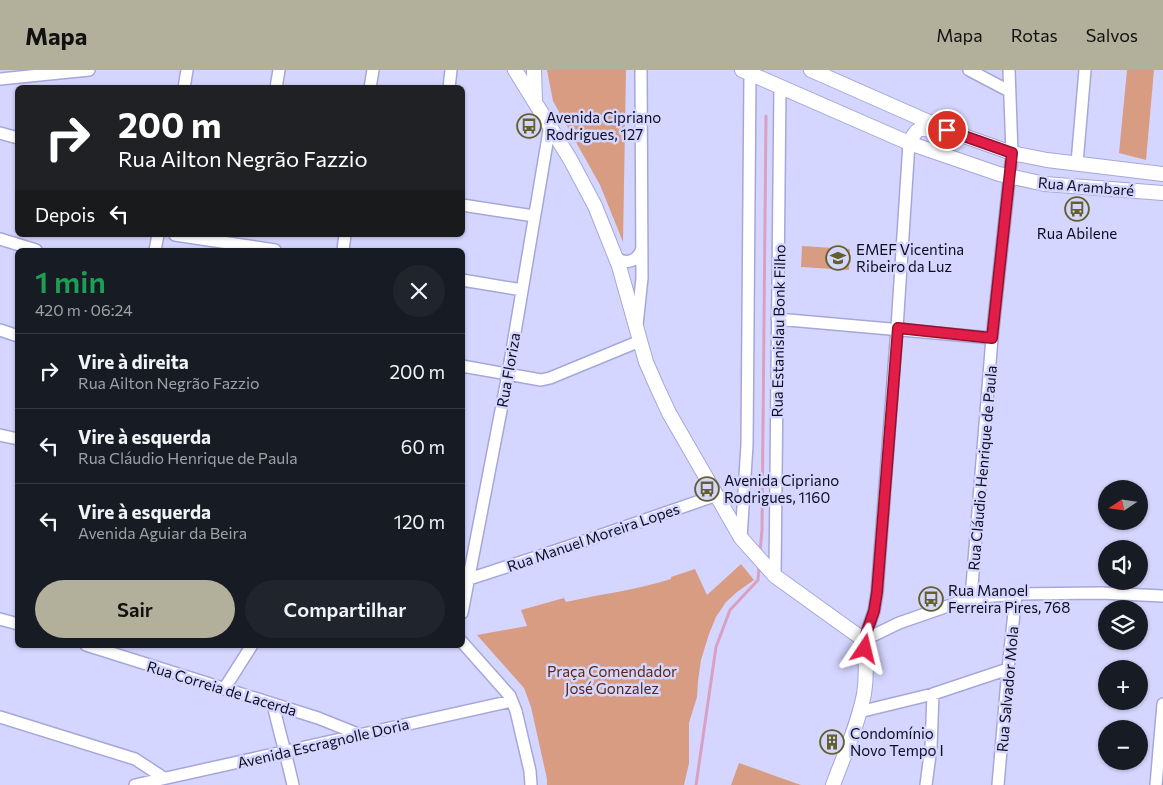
<!DOCTYPE html>
<html lang="pt">
<head>
<meta charset="utf-8">
<style>
	:root { --surface:#171b24; --page:#20242c; --text:#f1f3f6; --muted:#9ea1a6; --line:#363941; --accent:#b2b09b }
	body { margin:0; font-family:Commissioner,sans-serif; background:var(--page); color:var(--text); height:100vh; display:flex; flex-direction:column; font-size:19px; white-space:nowrap }
	* { box-sizing:border-box; margin:0 }
	p { font-size:16px; color:var(--muted) }
	.icon { flex:none; width:28px; height:28px; fill:none; stroke:currentColor; stroke-width:2; stroke-linecap:round; stroke-linejoin:round }
	.map { position:relative; flex:1; overflow:hidden }
	.drawer { position:absolute; left:15px; top:178px; width:450px; height:400px; display:flex; flex-direction:column; background:var(--surface); border-radius:8px; box-shadow:0 1px 4px #0004 }
	.drawer>* { flex:none }
	.banner { position:absolute; left:15px; top:15px; width:450px; height:152px; border-radius:8px; box-shadow:0 1px 4px #0004; background:#202124; color:#fff; overflow:hidden }
	.needle { width:32px; rotate:257deg }
	.controls { position:absolute; left:1098px; top:410px; display:grid; gap:10px }
	.controls a { display:grid; place-items:center; width:50px; height:50px; border-radius:50%; background:var(--surface); box-shadow:0 1px 4px #0004; font-size:25px }
	.pin { position:absolute; display:grid; place-items:center; width:42px; height:42px; color:#fff; margin:-21px; border:2px solid #fff; border-radius:50%; box-shadow:0 1px 5px #0007 }
	.me { position:absolute; width:55px; margin:-28px; rotate:10deg; stroke-linejoin:round; filter:drop-shadow(0 0 4px #0008) }
	.turn { display:flex; align-items:center; gap:18px; height:105px; padding:0 20px; font-size:22px }
	.turn .icon { width:65px; height:65px; stroke-width:2.5 }
	.turn b { display:block; font-size:35px; line-height:42px }
	.then { display:flex; align-items:center; height:48px; padding:0 20px; background:#0003; gap:10px; font-size:19px }
	.round { display:grid; place-items:center; flex:none; width:52px; height:52px; border-radius:26px; background:var(--page) }
	.head { display:flex; align-items:center; justify-content:space-between; height:85px; padding:0 20px }
	h1 { font-size:30px; font-weight:600; line-height:38px; color:#1e9e55 }
	.button { display:flex; gap:10px; margin-top:auto; padding:10px 20px }
	.button a { flex:1; height:58px; border-radius:30px; background:var(--accent); color:#111; font-size:20px; font-weight:600; line-height:58px; text-align:center }
	.button a+a { background:var(--page); color:var(--text) }
	ul { padding:0; list-style:none }
	li { display:flex; align-items:center; gap:15px; height:75px; padding:0 20px; border-top:1px solid var(--line) }
	li div { flex:1 }
	li b { display:block; font-size:19px }
	li em { font-style:normal }
	header { display:flex; align-items:center; gap:30px; box-sizing:border-box; height:70px; padding:0 25px; background:var(--accent); color:#111 }
	header strong { font-size:24px }
	nav { display:flex; gap:28px; margin-inline-start:auto; font-size:18px }
	.map>svg:first-child { display:block }
	.green { fill:#d89c83 }
	.lines { fill:none; stroke-linecap:round; stroke-linejoin:round }
	.stream { stroke:#daa0c2; stroke-width:3 }
	.minor-casing { stroke:#a6a7d9; stroke-width:14 }
	.major-casing { stroke:#a6a7d9; stroke-width:16 }
	.minor { stroke:#fff; stroke-width:11 }
	.major { stroke:#fff; stroke-width:14 }
	.route-casing { stroke:#92132f; stroke-width:12 }
	.route { stroke:#e11d48; stroke-width:9 }
	.labels { text-anchor:middle; dominant-baseline:central; stroke-width:5; stroke-linejoin:round; paint-order:stroke }
	.poi-label { font-size:15px; fill:#0d0d1e; stroke:#d4d6ff; text-anchor:start }
	.street-label { font-size:15px; fill:#0d0d1e; stroke:#d4d6ff }
	.park-label { font-size:15px; fill:#5e270d; stroke:#d4d6ff }
</style>
</head>
<body>
<header>
<strong>Mapa</strong>
<nav><a>Mapa</a><a>Rotas</a><a>Salvos</a></nav>
</header>
<div class="map">
<svg width="1163" height="715" viewBox="0 0 1163 715">
	<rect width="100%" height="100%" fill="#d4d6ff"/>
	<path class="green" d="M547 0H626L623 172 600 115 553 31Z
		M1127 0H1154L1146 90 1119 83Z
		M802 176 850 179 849 200 801 197Z
		M741 494 754 510 737 522 726 532 716 547 709 564 701 590 698 611 697 627 689 653V693L684 715H547V709L531 637 524 618 477 565 527 556 521 540 564 528 566 532C601 524 637 520 671 509V507L695 499 707 525Z
		M739 693 801 715H731Z"/>
	<g class="lines">
		<path class="stream" d="M760 482 762 460 766 46
			M696 715 716 577 730 540 758 510 759 496"/>
		<g class="minor-casing">
			<path id="minor" d="M969 0 1009 21
				M0 9 89 0
				M184 18 187 0
				M276 18 279 0
				M370 18 373 0
				M449 18 451 0
				M0 63 18 68
				M1077 93 1085 0
				M462 135 534 146
				M175 165 275 180
				M0 169 36 180
				M155 180 158 165
				M343 180 345 165
				M616 188C627 195 638 191 642 178
				M462 210 522 220
				M777 249 992 268
				M637 255 642 208 641 0
				M0 260 18 266
				M462 296 541 310 550 308 640 271
				M0 365 18 369
				M741 468 747 375 750 3
				M775 506 780 16
				M469 509 564 478 717 425
				M971 528 992 268 1012 83 1009 0
				M462 543 508 304 550 55
				M0 549 18 554
				M864 570 874 541 877 523 897 258 909 73
				M864 570 899 553 971 528 1016 524 1101 523 1163 526
				M462 572 510 626 516 641 530 701 531 715
				M86 575 318 648 358 664
				M224 619 252 575
				M273 634C279 661 287 688 293 715
				M859 642 933 624 1008 599
				M0 647 135 689 164 708
				M135 715 512 631
				M926 715 931 677 933 624
				M998 715 1008 599 1016 524
				M1156 715 1163 634"/>
		</g>
		<g class="major-casing">
			<path id="major" d="M515 0 570 89 595 136 619 196 646 292 657 317 669 343 741 468 775 506 864 570C866 588 867 606 864 624 858 655 844 685 833 715
				M534 0 535 32
				M742 0 909 73 999 104 1045 114 1163 123
				M811 0 947 60 1012 83 1047 90 1163 104
				M909 73C919 54 920 59 939 61"/>
		</g>
		<use href="#minor" class="minor"/>
		<use href="#major" class="major"/>
	</g>
	<g class="lines">
		<g class="route-casing">
			<path id="route" d="M865 579 864 570 874 541 877 522 898 258 992 268 1012 83 947 60"/>
		</g>
		<use href="#route" class="route"/>
	</g>
	<defs>
		<g id="bus-ring" transform="scale(1.25)"><circle r="9.5" fill="#d4d6ff" stroke="#645f2b" stroke-width="1.5"/><path d="M-5-6H5V4H4V6H2V4H-2V6H-4V4H-5ZM-3.5-4V0h7V-4ZM-3.5 1.2v1.5H-2V1.2ZM2 1.2v1.5H3.5V1.2Z" fill="#645f2b"/></g>
		<g id="school-ring" transform="scale(1.25)"><circle r="9.5" fill="#d4d6ff" stroke="#645f2b" stroke-width="1.5"/><path d="M0-5L7-2L0 1L-7-2ZM-4 1L0 2.5L4 1V4Q0 6-4 4Z" fill="#645f2b"/></g>
		<g id="building-ring" transform="scale(1.25)"><circle r="9.5" fill="#d4d6ff" stroke="#645f2b" stroke-width="1.5"/><path d="M-4-6H4V6H1V3H-1V6H-4ZM-2.5-4.3h1.7v1.8h-1.7ZM.8-4.3h1.7v1.8H.8ZM-2.5-1h1.7V.8h-1.7ZM.8-1h1.7V.8H.8Z" fill="#645f2b"/></g>
	</defs>
	<g fill-rule="evenodd">
		<use href="#bus-ring" x="529" y="56"/>
		<use href="#bus-ring" x="1077" y="139"/>
		<use href="#school-ring" x="838" y="188"/>
		<use href="#bus-ring" x="707" y="419"/>
		<use href="#bus-ring" x="931" y="529"/>
		<use href="#building-ring" x="832" y="672"/>
	</g>
	<g class="labels">
		<g class="poi-label">
			<text x="546" y="47">Avenida Cipriano<tspan x="546" dy="17">Rodrigues, 127</tspan></text>
			<text x="1077" y="163" text-anchor="middle">Rua Abilene</text>
			<text x="856" y="179">EMEF Vicentina<tspan x="856" dy="17">Ribeiro da Luz</tspan></text>
			<text x="724" y="410">Avenida Cipriano<tspan x="724" dy="17">Rodrigues, 1160</tspan></text>
			<text x="948" y="520">Rua Manoel<tspan x="948" dy="17">Ferreira Pires, 768</tspan></text>
			<text x="850" y="663">Condomínio<tspan x="850" dy="17">Novo Tempo I</tspan></text>
		</g>
		<g class="street-label">
			<text transform="translate(1086 116) rotate(5)">Rua Arambaré</text>
			<text transform="translate(778 261) rotate(-89)">Rua Estanislau Bonk Filho</text>
			<text transform="translate(508 300) rotate(-80)">Rua Floriza</text>
			<text transform="translate(982 398) rotate(-85)">Rua Cláudio Henrique de Paula</text>
			<text transform="translate(593 467) rotate(-19)">Rua Manuel Moreira Lopes</text>
			<text transform="translate(222 618) rotate(17)">Rua Correia de Lacerda</text>
			<text transform="translate(1007 619) rotate(-85)">Rua Salvador Mola</text>
			<text transform="translate(323 673) rotate(-13)">Avenida Escragnolle Doria</text>
		</g>
		<g class="park-label">
			<text x="612" y="601">Praça Comendador<tspan x="612" dy="17">José Gonzalez</tspan></text>
		</g>
	</g>
</svg>
<div class="controls">
<a><svg class="needle" viewBox="-14 -14 28 28"><path d="M0-13l5 13h-10z" fill="#e53935"/><path d="M0 13l5-13h-10z" fill="#9ea1a6"/></svg></a>
<a><svg class="icon" aria-label="sound" viewBox="0 0 24 24"><path d="M4 9h4l5-4v14l-5-4H4zM17 9q2 3 0 6"/></svg></a>
<a><svg class="icon" aria-label="layers" viewBox="0 0 24 24"><path d="M12 4l9 5-9 5-9-5zM3 14l9 5 9-5"/></svg></a>
<a>+</a>
<a>−</a>
</div>
<div class="pin" style="left:947px;top:60px;background:#d93025"><svg class="icon" aria-label="arrive" viewBox="0 0 24 24"><path d="M6 21V4h12l-3 4 3 4H6"/></svg></div>
<svg class="me" style="left:865px;top:579px" viewBox="-20 -20 40 40"><path d="M0-17L14 15 0 8-14 15z" fill="#e11d48" stroke="#fff" stroke-width="4"/></svg>
<div class="banner">
<div class="turn"><svg class="icon" aria-label="right" viewBox="0 0 24 24"><path d="M7 20v-9h11M14 6l5 5-5 5"/></svg><div><b>200 m</b>Rua Ailton Negrão Fazzio</div></div>
<div class="then">Depois<svg class="icon" aria-label="left" viewBox="0 0 24 24"><path d="M17 20v-9H6M10 6l-5 5 5 5"/></svg></div>
</div>
<section class="drawer">
<div class="head"><div><h1>1 min</h1><p>420 m · 06:24</p></div><a class="round"><svg class="icon" aria-label="close" viewBox="0 0 24 24"><path d="M6 6l12 12M18 6L6 18"/></svg></a></div>
<ul>
<li><svg class="icon" aria-label="right" viewBox="0 0 24 24"><path d="M7 20v-9h11M14 6l5 5-5 5"/></svg><div><b>Vire à direita</b><p>Rua Ailton Negrão Fazzio</p></div><em>200 m</em></li>
<li><svg class="icon" aria-label="left" viewBox="0 0 24 24"><path d="M17 20v-9H6M10 6l-5 5 5 5"/></svg><div><b>Vire à esquerda</b><p>Rua Cláudio Henrique de Paula</p></div><em>60 m</em></li>
<li><svg class="icon" aria-label="left" viewBox="0 0 24 24"><path d="M17 20v-9H6M10 6l-5 5 5 5"/></svg><div><b>Vire à esquerda</b><p>Avenida Aguiar da Beira</p></div><em>120 m</em></li>
</ul>
<div class="button"><a>Sair</a><a>Compartilhar</a></div>
</section>
</div>
</body>
</html>
